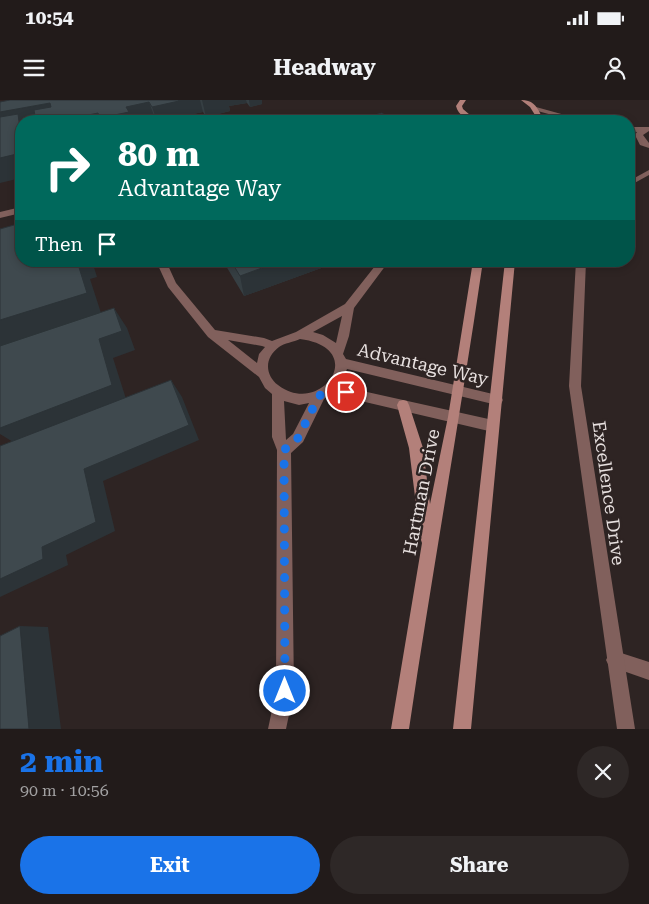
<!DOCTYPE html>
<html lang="en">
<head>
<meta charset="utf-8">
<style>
	:root { --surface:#221b1a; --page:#2e2827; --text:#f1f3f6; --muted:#a2a1a2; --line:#3f3939; --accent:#1a73e8 }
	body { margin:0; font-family:"Roboto Serif",serif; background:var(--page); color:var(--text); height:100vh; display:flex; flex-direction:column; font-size:19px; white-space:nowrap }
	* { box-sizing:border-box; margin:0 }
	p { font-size:16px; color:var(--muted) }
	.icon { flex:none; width:28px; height:28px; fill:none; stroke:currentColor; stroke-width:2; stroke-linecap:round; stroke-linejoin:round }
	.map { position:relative; height:629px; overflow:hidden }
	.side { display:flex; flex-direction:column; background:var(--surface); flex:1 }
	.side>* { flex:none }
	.hud { position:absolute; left:15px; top:15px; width:620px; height:152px; border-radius:20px; box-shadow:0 2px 8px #0003,0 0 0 1px var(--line); background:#00695c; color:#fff; overflow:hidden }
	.pin { position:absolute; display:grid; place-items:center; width:42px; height:42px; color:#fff; margin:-21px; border:2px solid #fff; border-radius:50%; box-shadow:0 1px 5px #0007 }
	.me { position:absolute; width:55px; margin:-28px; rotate:0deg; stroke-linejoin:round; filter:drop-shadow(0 0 4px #0008) }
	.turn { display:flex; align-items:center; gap:18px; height:105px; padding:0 20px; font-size:22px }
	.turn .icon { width:65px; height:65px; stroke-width:2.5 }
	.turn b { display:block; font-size:35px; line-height:42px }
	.then { display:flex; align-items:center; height:48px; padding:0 20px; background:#0003; gap:10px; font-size:19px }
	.round { display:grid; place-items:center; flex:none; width:52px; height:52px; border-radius:26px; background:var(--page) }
	.head { display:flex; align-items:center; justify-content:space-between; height:85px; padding:0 20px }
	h1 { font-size:30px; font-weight:700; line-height:38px; color:var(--accent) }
	.cta { display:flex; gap:10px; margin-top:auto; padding:10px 20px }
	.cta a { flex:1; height:58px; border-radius:30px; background:var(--accent); color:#fff; font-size:20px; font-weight:700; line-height:58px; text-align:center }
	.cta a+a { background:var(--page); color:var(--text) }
	.status { display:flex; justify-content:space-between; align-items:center; height:35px; padding:0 25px; background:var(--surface); direction:ltr }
	.status svg { height:14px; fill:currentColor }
	header { display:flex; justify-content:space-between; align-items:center; height:65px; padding:0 20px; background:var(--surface); font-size:22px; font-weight:700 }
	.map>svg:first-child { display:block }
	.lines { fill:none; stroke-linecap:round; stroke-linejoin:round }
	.service { fill:#81605c; fill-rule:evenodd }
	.minor { fill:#81605c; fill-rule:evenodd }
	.tertiary { fill:#81605c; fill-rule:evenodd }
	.secondary { fill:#b3807a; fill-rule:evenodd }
	.wall { fill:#363f43 }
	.shaded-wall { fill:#2c3337 }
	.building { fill:#3f494e; stroke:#2c3337 }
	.route { stroke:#1a73e8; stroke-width:9; stroke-dasharray:0 16.2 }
	.labels { text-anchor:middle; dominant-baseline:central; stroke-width:5; stroke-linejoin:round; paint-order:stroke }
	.street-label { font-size:18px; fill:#e7e0df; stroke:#2e2423 }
</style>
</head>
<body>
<div class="status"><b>10:54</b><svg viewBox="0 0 49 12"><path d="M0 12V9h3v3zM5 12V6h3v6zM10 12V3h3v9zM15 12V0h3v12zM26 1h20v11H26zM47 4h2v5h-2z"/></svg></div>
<header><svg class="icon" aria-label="menu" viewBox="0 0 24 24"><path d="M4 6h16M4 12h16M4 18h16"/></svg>Headway<svg class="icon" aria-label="person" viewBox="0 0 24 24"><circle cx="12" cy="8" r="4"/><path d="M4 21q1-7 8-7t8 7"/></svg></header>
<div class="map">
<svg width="649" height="629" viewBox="0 0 649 629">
	<rect width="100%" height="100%" fill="#2e2423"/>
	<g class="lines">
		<path class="service" d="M615 551 649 562V580L609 566 606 560 609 554Z"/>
		<path class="minor" d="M649 70V75L629 86V81Z
			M21 107V113L0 118V112Z
			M156 161H166L176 183 215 230 264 238 272 241 296 232 345 204 379 161H389L354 208 349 236 343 254 346 259 497 295 501 296 503 300 501 304 497 305 347 269 340 286 493 320 497 322 499 326 497 330 493 332 331 294 324 299 303 342 291 353 294 591 286 629H268L276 591 277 350 272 337V294L265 288 259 277 208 237 168 187ZM342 216 336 243 323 235 313 232ZM300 239C370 248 321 318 278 285 265 275 264 258 279 247 284 243 294 242 300 239ZM228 240 262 246 265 247 259 254 257 263ZM284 301 299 305 309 303 293 334 286 340Z
			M576 161H586L581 286 635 629H617L569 286Z"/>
		<path class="tertiary" d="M536 7 583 20 584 21H574L534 10V8Z
			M629 27H649V31L643 35 649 43V48L640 45 635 35 637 32 629 31Z"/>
		<path class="secondary" d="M460 0H466L462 6 463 9 477 21C468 21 458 15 456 6Z
			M521 0C532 0 536 5 541 15L537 21H531L535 15 530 7Z
			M473 161H483C460 318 432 473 409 629H391L422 443 420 437 409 348 397 305 399 301 403 300 407 301 409 305 423 348 430 404 448 317Z
			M505 161H515L471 629H453Z"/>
	</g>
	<path class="wall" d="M10 0H262V4L250 7 247 3 229 6 230 11 206 17 203 12 183 16 184 21H21Z
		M223 161H324V167L244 196Z"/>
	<path class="shaded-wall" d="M177 0H200L203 12 183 16 184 21H157L152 7Z
		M202 0H246L247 3 229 6 230 11 206 17Z
		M249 0H262V4L250 7Z
		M149 2 156 21H65L64 20Z
		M50 3 60 21H21V36L0 20V12Z
		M21 53V78L0 83V58Z
		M77 161H92L97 177 90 179 101 213 0 247V220Z
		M281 161H324V167L244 196 240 176Z
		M114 208 127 228 135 250 113 258 127 302 18 345 0 334V328L99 239Z
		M171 280 182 297 199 340 103 381 115 431 66 455 68 465 0 497V479L42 447 84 369Z
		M20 526 48 527 61 629H29Z"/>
	<path class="building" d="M10 0H178L179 1 152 7 149 2 126 7 129 12 100 18 98 13 64 20 65 21H36L34 10 51 7 50 3 0 12V2Z
		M382 13 393 21H352Z
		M18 14 21 36V53L0 58V17Z
		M21 123V161H77L87 193 0 220V129Z
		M231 161H281L240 176Z
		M114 208 122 231 99 239 112 285 0 328V246Z
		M171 280 189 325 84 369 96 422 42 447 43 459 0 479V346Z
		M20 526 29 629H0V536Z"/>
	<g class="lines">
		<path class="route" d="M285 591 284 350 298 338 319 296 330 289 346 292"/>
	</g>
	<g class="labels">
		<g class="street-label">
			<text transform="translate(423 264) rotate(13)">Advantage Way</text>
			<text transform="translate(421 392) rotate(-79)">Hartman Drive</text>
			<text transform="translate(609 393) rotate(82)">Excellence Drive</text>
		</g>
	</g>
</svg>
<div class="pin" style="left:346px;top:292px;background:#d93025"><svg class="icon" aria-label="arrive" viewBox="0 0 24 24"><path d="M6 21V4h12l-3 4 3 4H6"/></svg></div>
<svg class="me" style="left:285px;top:591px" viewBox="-20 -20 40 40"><circle r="17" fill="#1a73e8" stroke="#fff" stroke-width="3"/><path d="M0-11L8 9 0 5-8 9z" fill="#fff"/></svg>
<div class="hud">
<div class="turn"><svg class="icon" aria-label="right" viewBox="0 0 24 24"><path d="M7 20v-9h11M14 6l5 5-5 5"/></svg><div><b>80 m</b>Advantage Way</div></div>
<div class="then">Then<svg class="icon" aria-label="arrive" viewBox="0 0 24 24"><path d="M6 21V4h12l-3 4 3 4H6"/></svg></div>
</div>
</div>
<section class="side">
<div class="head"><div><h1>2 min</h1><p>90 m · 10:56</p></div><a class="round"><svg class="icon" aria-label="close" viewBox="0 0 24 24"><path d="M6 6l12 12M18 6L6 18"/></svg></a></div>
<div class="cta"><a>Exit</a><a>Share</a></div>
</section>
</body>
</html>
